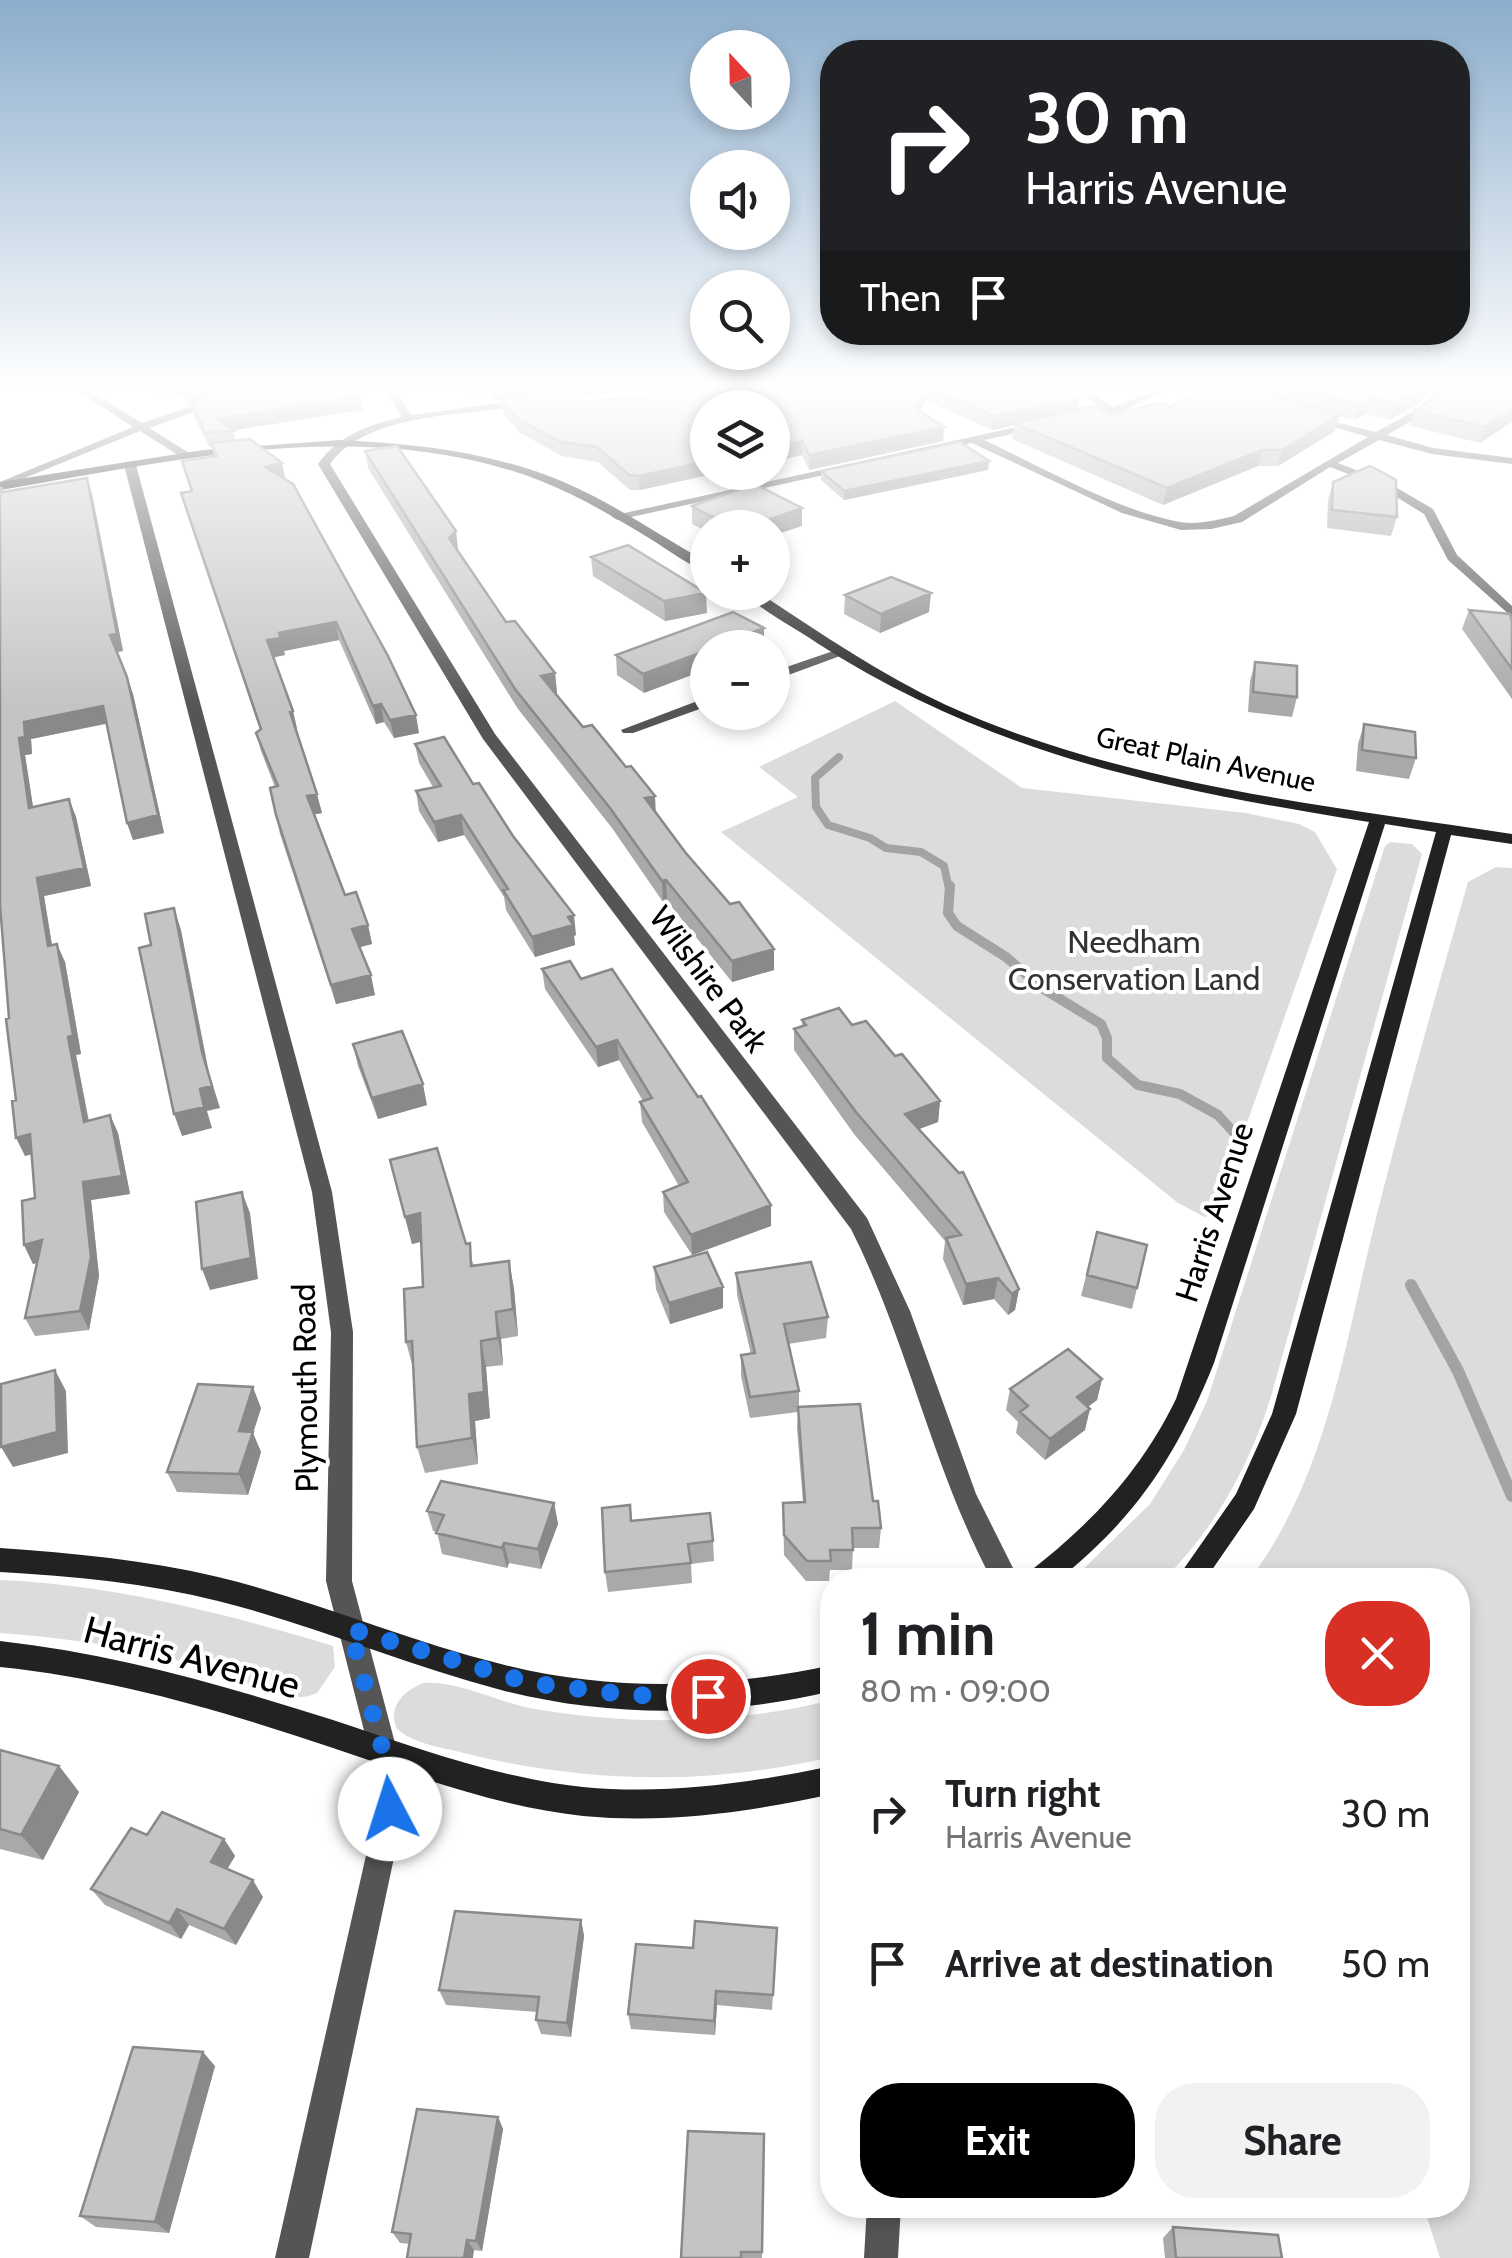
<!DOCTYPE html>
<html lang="en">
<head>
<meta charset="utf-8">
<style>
	:root { --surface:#fff; --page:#f2f2f2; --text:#202124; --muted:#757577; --accent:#000 }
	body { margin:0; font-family:Cabin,sans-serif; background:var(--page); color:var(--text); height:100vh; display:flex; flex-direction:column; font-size:38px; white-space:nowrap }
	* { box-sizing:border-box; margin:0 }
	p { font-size:32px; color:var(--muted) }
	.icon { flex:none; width:55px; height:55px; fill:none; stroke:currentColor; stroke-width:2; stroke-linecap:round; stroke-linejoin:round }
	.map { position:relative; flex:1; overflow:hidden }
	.sheet { position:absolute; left:820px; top:1568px; width:650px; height:650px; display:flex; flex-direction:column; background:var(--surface); border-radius:40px; box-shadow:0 5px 15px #0003 }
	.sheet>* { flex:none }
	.hud { position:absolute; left:820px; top:40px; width:650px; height:305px; border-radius:40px; box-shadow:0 5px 15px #0003; background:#202124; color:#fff; overflow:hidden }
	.needle { width:65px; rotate:338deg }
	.controls { position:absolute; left:690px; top:30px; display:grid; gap:20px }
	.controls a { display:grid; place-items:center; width:100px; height:100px; border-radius:50%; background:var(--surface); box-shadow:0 5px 15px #0003; font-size:50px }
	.pin { position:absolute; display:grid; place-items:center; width:85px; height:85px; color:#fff; margin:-42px; border:5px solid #fff; border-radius:50%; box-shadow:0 2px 10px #0007 }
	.me { position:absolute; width:110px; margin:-55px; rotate:355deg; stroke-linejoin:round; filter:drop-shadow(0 0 8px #0008) }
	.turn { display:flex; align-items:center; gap:35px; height:210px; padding:0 40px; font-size:45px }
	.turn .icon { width:130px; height:130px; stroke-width:2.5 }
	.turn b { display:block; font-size:70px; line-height:85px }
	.then { display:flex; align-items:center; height:95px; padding:0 40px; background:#0003; gap:20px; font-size:38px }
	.round { display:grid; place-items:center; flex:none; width:105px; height:105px; border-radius:40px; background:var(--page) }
	.head { display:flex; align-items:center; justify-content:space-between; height:170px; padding:0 40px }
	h1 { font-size:60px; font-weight:800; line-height:75px }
	.action { display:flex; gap:20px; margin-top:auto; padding:20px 40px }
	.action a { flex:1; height:115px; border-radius:40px; background:var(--accent); color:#fff; font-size:40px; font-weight:800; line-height:115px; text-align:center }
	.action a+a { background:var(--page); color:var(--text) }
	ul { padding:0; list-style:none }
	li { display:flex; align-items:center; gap:30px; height:150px; padding:0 40px }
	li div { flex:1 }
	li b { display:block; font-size:38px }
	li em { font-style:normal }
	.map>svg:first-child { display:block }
	.green { fill:#dcdcdc }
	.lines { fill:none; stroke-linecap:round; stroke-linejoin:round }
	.stream-far2 { stroke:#a3a3a3; stroke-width:8 }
	.stream-far1 { stroke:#a3a3a3; stroke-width:10 }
	.stream { stroke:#a3a3a3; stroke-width:12 }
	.street { fill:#555; fill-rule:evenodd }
	.secondary { fill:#222; fill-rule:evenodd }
	.wall { fill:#a9a9a9 }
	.shaded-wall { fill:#898989 }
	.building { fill:#c4c4c4; stroke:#898989; stroke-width:2.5 }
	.route { stroke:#1a73e8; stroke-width:18; stroke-dasharray:0 32.4 }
	.labels { text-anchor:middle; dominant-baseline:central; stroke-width:8; stroke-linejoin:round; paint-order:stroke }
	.far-street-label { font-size:28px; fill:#000; stroke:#fff }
	.park-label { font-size:32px; fill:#333; stroke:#fff }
	.street-label { font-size:32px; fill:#000; stroke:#fff }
	.near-street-label { font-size:38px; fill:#000; stroke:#fff }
</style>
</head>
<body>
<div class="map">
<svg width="1512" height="2258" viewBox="0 0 1512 2258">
	<rect width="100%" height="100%" fill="#fff"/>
	<path class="green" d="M895 701 1022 788 1246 813 1299 824 1315 832 1337 869 1215 1213 1205 1217 1178 1203 721 832 798 797 759 767Z
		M1390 842 1412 844 1422 854 1272 1393C1251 1463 1216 1528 1163 1580H1072L1150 1504 1184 1450 1207 1401 1385 846Z
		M1496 867 1512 868V2258H1440L1423 2205H1458V1580H1249C1328 1477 1345 1341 1376 1218 1404 1106 1436 994 1468 882Z
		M0 1580C114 1585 224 1613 333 1646L335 1667 317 1693C290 1705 263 1688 236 1679 162 1651 79 1639 0 1633Z
		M424 1683C461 1681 498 1703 535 1709 633 1726 736 1724 832 1700V1757C710 1785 590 1784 468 1754 445 1748 416 1745 397 1729 387 1707 404 1690 424 1683Z"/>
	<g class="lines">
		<path class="stream-far2" d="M839 757 815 778 816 807 828 825 870 838 886 848 921 852 944 866 949 889"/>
		<path class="stream-far1" d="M950 886 948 913 957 926 1006 957 1042 988 1101 1024 1107 1038V1058L1138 1085 1180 1094 1218 1115 1237 1136"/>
		<path class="stream" d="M1411 1285 1458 1371 1512 1496"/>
		<path class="street" d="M78 391H90L142 423 238 391H253L149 428 191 454V458H183L140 431 0 488V482L133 427Z
			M386 391H396L411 415 529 399 534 402C522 408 503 408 489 410 438 416 362 420 330 464L495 734 867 1218 910 1311 976 1494 1019 1580H992C932 1468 908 1342 851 1229L483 739 318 464C339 435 368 425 402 417Z
			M589 391H615L558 401 553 398Z
			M1079 391H1090L1113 407 1154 391H1167L1116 413 1083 420 1078 417 1079 415 1103 410Z
			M1435 391H1445L1429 411 1387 435 1433 448 1512 458V464L1432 454 1379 440 1338 463 1385 481 1433 509 1457 555 1512 606V617L1448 560 1424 514 1377 485 1330 467 1242 522 1211 529 1181 530 1122 513 972 443 617 520 611 516 1040 422 1044 423V427L984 440C1042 467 1118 511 1180 522 1197 525 1217 520 1234 516L1368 437 1310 420V416L1376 432 1421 407Z
			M130 462 136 465 332 1192 353 1332 352 1581 400 1762 404 1797 402 1820 309 2258H275L374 1820 376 1797 372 1762 326 1581 331 1332 312 1192 124 465Z
			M839 649 851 652 772 681V672Z
			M708 697V706L633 733H623L621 730Z
			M867 2205H901L898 2258H864Z"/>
		<path class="secondary" d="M340 440C418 444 494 452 566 483 616 505 661 536 708 563V573C687 564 668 550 649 538 614 517 579 496 541 481 368 414 176 460 0 490V482L203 450Z
			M742 592H758C819 632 880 674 946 705 1124 785 1323 805 1512 834V844L1451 835 1296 1414 1254 1509 1205 1580H1176L1236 1494 1272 1414 1436 832 1385 824 1214 1363C1177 1455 1136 1518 1058 1580H1025L1029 1572C1092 1523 1141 1471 1176 1399L1369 822C1168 790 991 755 817 643 793 627 764 612 742 592Z
			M0 1548C73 1553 147 1560 218 1577 314 1600 405 1640 501 1664 611 1692 722 1689 832 1665V1691C723 1717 610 1718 501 1690 406 1665 314 1625 218 1601 147 1583 73 1576 0 1572Z
			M0 1641C115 1654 223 1685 333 1720 414 1747 497 1778 583 1787 667 1795 750 1783 832 1766V1794C751 1812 667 1824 583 1816 497 1807 414 1775 333 1748 223 1711 115 1679 0 1667Z"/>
	</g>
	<path class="wall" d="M156 391H357L363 410 233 430 236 441 282 463 285 478 419 733 394 738 384 722 376 724 339 640 284 651 285 655 273 657 293 711 297 729H296L322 813 314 814 345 895 368 925 372 944 359 947 375 995 336 1004 280 834 270 788 275 787 261 751 256 733 260 730 181 493 191 491 182 461 214 456 212 446H209L194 416 191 403 195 401 188 404 184 395 164 399Z
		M464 391H581L583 402 701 391H996V393L1077 410 1109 414 1170 407 1200 391H1430L1419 404 1389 420 1366 414 1354 420 1339 416 1335 431 1278 466H1258L1163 505 1012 439 1014 425 992 430 926 400 920 411 944 427 943 441 809 470 802 455 772 462V408L708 472H722L640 490H630L598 462 562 456 519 432 503 413 501 400 494 401 487 393 465 392Z
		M1512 391 1480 443 1410 426 1415 410 1437 398Z
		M365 451 458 549 457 550 506 622 555 673 557 693H555L656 812 685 852 730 904 774 949V970L732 982 667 901 663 902 612 828 518 709 368 468Z
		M988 470 844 500 821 480V471Z
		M87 478 92 494 123 651 117 652 133 694 164 833 133 840 127 823 106 724 31 739 32 754 25 755 33 807 69 799 76 817 91 886 44 896 52 945 65 962 81 1054 76 1055 89 1121 110 1115 118 1133 130 1194 91 1200 99 1276 89 1330 35 1336 25 1318 37 1263 33 1264 24 1245 35 1198 32 1154 25 1156 16 1100 3 492Z
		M1333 482 1397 517 1391 536 1327 528 1328 500Z
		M692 506 802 508V526L708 528V532L692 524Z
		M591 557 707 613 665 621 593 576Z
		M845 595 929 612 880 633 844 614Z
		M1469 610 1512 622V699L1462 629Z
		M733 612 644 693 617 675 616 655Z
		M1255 662 1297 697 1292 717 1248 712 1250 681Z
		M1364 724 1416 758 1409 779 1356 771 1358 744Z
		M415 744 473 784 576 935 574 936 575 945 535 957 506 910 504 897 464 835 438 842 419 811 416 791 433 787 419 763Z
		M542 969 581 979 771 1205V1226L692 1255 664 1212 663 1192 679 1186 642 1122 640 1102 643 1101 619 1060 598 1067 545 989Z
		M802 1020 852 1025 895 1056 940 1101 938 1122 919 1129 1019 1289 1015 1310 1008 1315 994 1299 963 1305 943 1259 945 1241 854 1134 794 1050V1029L802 1026Z
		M353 1044 427 1105 378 1119 358 1066Z
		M390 1160 466 1244 474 1266 509 1261 514 1289 518 1336 501 1339 503 1365 486 1367 490 1418 475 1421 478 1464 425 1473 417 1447 413 1368 406 1342 423 1287 421 1242 412 1244Z
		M1097 1232 1137 1288 1132 1309 1081 1296Z
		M654 1267 723 1287V1308L670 1324 656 1289Z
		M736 1273 828 1317 826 1338 788 1344 799 1391V1407L873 1501 881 1528 879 1548H853L852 1570H830L829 1581H806L784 1555 783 1503H803L797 1428 798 1412 750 1418 741 1376V1355L751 1354 737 1295Z
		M1102 1379 1097 1400 1088 1407 1085 1430 1045 1460 1016 1433 1018 1422 1006 1410 1010 1389Z
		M261 1408 253 1433 261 1452 248 1495 177 1492 167 1472Z
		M554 1503 558 1524 541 1569 509 1563 507 1568 442 1554 437 1532 433 1531 427 1511Z
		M632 1521 713 1541 714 1561 691 1564 692 1583 608 1592 605 1572Z
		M0 1750 59 1766 79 1792 43 1860 0 1849Z
		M147 1835 224 1839 235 1856 227 1869 263 1897 236 1945 189 1925 181 1939 105 1905 91 1889Z
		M581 1920 584 1936 571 2037 541 2034 536 2020 537 2012 446 2005 439 1990Z
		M777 1928 772 2010 717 2005 715 2035 631 2029 628 2014 693 1948Z
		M215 2066 169 2233 96 2227 80 2216Z
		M498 2117 503 2129 482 2251 400 2243 392 2232Z
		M764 2134 762 2258H681Z
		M1173 2227 1282 2258H1165L1163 2238Z"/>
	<path class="shaded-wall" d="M162 391H183L184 395 164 399Z
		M185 391H227L188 404Z
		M492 391H568L494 401Z
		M925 391H927L926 400 914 422 915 408Z
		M1419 391H1430L1419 404 1389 420 1394 404Z
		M360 397 363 410 229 431 217 419Z
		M1079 398 1077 412 1014 423V425L992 430 994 416Z
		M1371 398 1366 414 1354 420 1358 404Z
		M1512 409V422L1480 443 1485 427Z
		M1339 415 1335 431 1278 466 1282 450Z
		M944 427 943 441 809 470V455Z
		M802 441V455L772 462V448Z
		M1262 450 1258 466 1163 505 1167 488Z
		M708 461V472H722L640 490 639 476Z
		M989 461 988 470 844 500V491Z
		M282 463 285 478 265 467Z
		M87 478 92 494 123 651 115 652 110 635Z
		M802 508V526L772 536V528H745Z
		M456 531 458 549 452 556 449 538Z
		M706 593 707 613 665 621 664 601Z
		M931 593 929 612 880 633 881 614Z
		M336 622 339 640 284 651 285 655 271 658 267 640 279 633Z
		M764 628V648H713Z
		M708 650V669L644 693 643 674Z
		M555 673 557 693 544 696 541 676Z
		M127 677 133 694 164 833 133 840 127 823Z
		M381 704 384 722 376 724 373 706Z
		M103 706 108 723 31 739 32 754 25 755 36 826 29 808 19 738 24 722Z
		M293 711 297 729 294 730 290 712Z
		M416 715 419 733 394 738 390 720Z
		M317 794 322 813 312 815 307 796Z
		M655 796 656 816 645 798Z
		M69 799 76 817 91 886 44 896 55 965 48 946 37 878Z
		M461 815 464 835 438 842 434 822Z
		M666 880 667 901 663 902 662 881Z
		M174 908 181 930 209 1073 220 1108 207 1111 212 1128 182 1136 174 1114 200 1089 202 1052Z
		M574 915 576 935 574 936 575 945 535 957 532 937 568 917Z
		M368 925 372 944 357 948 352 929Z
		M57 944 65 962 81 1054 76 1055 92 1141 84 1122 68 1037Z
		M774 949V970L732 982V961Z
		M371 975 375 995 336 1004 331 985Z
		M617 1040 619 1060 598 1067 596 1047Z
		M423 1084 427 1105 378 1119 372 1098Z
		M940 1101 938 1122 903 1135 905 1114Z
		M110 1115 118 1133 130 1194 91 1200 99 1276 89 1330 80 1311 83 1182Z
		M30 1134 39 1152 25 1156 16 1138Z
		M242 1192 250 1213 258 1279 210 1290 202 1269Z
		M771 1205V1226L692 1255 691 1235Z
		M420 1213 426 1240 412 1244 405 1217Z
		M42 1240 51 1259 33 1264 24 1245Z
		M509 1261 514 1289 518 1336 513 1309Z
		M998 1278 994 1299 963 1305 966 1284Z
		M723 1287V1308L670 1324 669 1303Z
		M1019 1289 1015 1310 1008 1315 1012 1294Z
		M496 1312 501 1339 503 1365 498 1338Z
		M481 1341 486 1367 490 1418 475 1421 478 1464 472 1438 469 1394Z
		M55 1370 66 1391 68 1453 13 1467 1 1447Z
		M1102 1379 1097 1400 1072 1418 1077 1397Z
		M253 1387 261 1408 253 1433 261 1452 248 1495 239 1474V1431Z
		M1090 1409 1085 1430 1045 1460 1050 1439Z
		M554 1503 558 1524 541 1569 538 1549Z
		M504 1543 509 1563 507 1568 502 1548Z
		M59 1766 79 1792 43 1860 21 1835Z
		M224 1839 235 1856 222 1878 211 1862Z
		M253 1880 263 1897 236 1945 224 1929Z
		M177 1909 189 1925 181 1939 169 1923Z
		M581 1920 584 1936 571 2037 567 2023Z
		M716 1991 717 2005 715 2035 714 2021Z
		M203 2052 215 2066 169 2233 155 2222Z
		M498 2117 503 2129 482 2251 476 2241Z
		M467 2240 474 2250 473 2258H464Z"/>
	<path class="building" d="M222 391H357L360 397 217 419 234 431 205 433 191 403Z
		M554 391H581L583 402 701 391H925L915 408 944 427 809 455 802 441 772 448V408H708V461L639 476 629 475 597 447 561 442 517 419 501 399Z
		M936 391H996V393L1007 391H1066L1079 398 994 416Z
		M1200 391H1252L1339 415 1282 450H1262L1167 488 1014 423 1095 406 1109 414 1162 403 1170 407Z
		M1304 391H1419L1394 404 1371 398 1358 404Z
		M1442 391H1512V409L1485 427 1415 410 1437 398Z
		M250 439 282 463 265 467 293 484 388 656 416 715 390 720 381 704 373 706 336 622 279 633 281 638 267 640 293 711 290 712 317 794 307 796 345 895 356 892 368 925 352 929 371 975 331 985 276 815 270 788 278 786 256 733 261 729 181 493 192 491 182 461 217 456 211 443Z
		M960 442 989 461 844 491 821 471Z
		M397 446 456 531 449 538 506 622 515 621 555 673 541 676 583 727 592 725 626 767 631 766 655 796 645 798 685 852 730 904 739 902 774 949 732 961 666 880 662 881 610 808 515 689 365 451Z
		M1370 466 1380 471 1396 480 1397 517 1332 510 1333 482Z
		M87 478 117 634 110 635 127 677 158 815 127 823 103 706 24 722 25 737 19 738 29 808 69 799 84 868 37 878 48 946 57 944 73 1035 68 1037 84 1122 110 1115 122 1176 83 1182 91 1257 80 1311 25 1318 42 1240 24 1245 22 1201 35 1198 30 1134 16 1138 12 1101 16 1100 6 1019 9 1018 0 905V488H2L3 492Z
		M755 484 802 508 745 528H733L692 506Z
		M628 545 706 593 664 601 591 557Z
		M891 577 931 593 881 614 845 595Z
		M1469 610 1510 614 1512 622V669Z
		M733 612 764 628 713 648H708V650L643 674 616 655Z
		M1255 662 1297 666V697L1253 692Z
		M1364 724 1415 732 1416 758 1362 750Z
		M444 737 473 784 479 783 513 836 574 915 568 917 573 925 532 937 503 890 508 889 461 815 434 822 416 791 441 786 415 744Z
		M174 908 202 1052 212 1086 200 1089 204 1107 174 1114 139 948 151 945 145 914Z
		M570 961 581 979 612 969 698 1097 701 1096 771 1205 691 1235 663 1192 688 1182 640 1102 652 1098 617 1040 596 1047 542 969Z
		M839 1008 852 1025 866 1021 895 1056 902 1054 940 1101 905 1114 959 1173 963 1172 1019 1289 1012 1294 998 1278 966 1284 946 1238 961 1235 856 1112 794 1029 806 1025 802 1020Z
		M402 1031 423 1084 372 1098 353 1044Z
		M437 1148 466 1244 470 1243 471 1266 509 1261 513 1309 496 1312 498 1338 481 1341 484 1392 469 1394 472 1438 417 1447 412 1341 406 1342 404 1289 423 1287 420 1213 405 1217 390 1160Z
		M242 1192 251 1258 202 1269 196 1202Z
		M1097 1232 1147 1245 1137 1288 1087 1275Z
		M707 1252 723 1287 669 1303 654 1267Z
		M811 1262 828 1317 784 1324 799 1391 750 1397 741 1355 755 1353 736 1273Z
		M1068 1349 1102 1379 1077 1397 1090 1409 1050 1439 1020 1412 1028 1406 1010 1389Z
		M55 1370 57 1432 1 1447V1384Z
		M198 1384 253 1387 239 1431 253 1432 239 1474 167 1472Z
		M860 1404 873 1501H878L881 1528H852L853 1550H830L831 1561H807L784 1535 783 1503 805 1502 798 1407Z
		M441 1481 554 1503 538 1549 504 1543 502 1548 436 1533 444 1515 427 1511Z
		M630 1505 631 1521 710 1513 713 1541 688 1544 691 1563 605 1572 602 1508Z
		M0 1750 59 1766 21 1835 0 1829Z
		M162 1812 224 1839 211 1862 253 1880 224 1929 177 1909 169 1923 91 1889 131 1828 147 1835Z
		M455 1911 581 1920 567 2023 536 2020 539 1997 439 1990Z
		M695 1921 777 1928 773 1995 716 1991 714 2021 628 2014 636 1944 693 1948Z
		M133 2047 203 2052 155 2222 80 2216Z
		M417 2109 498 2117 476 2241 467 2240 464 2258H407L411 2234 392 2232Z
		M688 2131 764 2134 762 2252H741V2258H681Z
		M1173 2227 1278 2235 1282 2258H1176Z"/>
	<linearGradient id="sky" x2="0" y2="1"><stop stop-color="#8cadcc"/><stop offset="0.55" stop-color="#fff"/><stop offset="1" stop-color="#fff" stop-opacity="0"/></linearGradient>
	<rect width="1512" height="707" fill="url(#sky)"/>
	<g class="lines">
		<path class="route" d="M390 1809 386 1762 350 1629 530 1683 631 1695 708 1696"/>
	</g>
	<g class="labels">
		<g class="far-street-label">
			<text transform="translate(1206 759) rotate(12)">Great Plain Avenue</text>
		</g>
		<g class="park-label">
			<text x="1134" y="941">Needham<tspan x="1134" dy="37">Conservation Land</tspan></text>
		</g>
		<g class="street-label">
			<text transform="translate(709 979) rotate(53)">Wilshire Park</text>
			<text transform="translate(1214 1212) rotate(-72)">Harris Avenue</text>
			<text transform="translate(305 1388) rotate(-91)">Plymouth Road</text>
		</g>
		<g class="near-street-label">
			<text transform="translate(192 1657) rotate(15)">Harris Avenue</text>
		</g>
	</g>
</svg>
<div class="controls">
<a><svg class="needle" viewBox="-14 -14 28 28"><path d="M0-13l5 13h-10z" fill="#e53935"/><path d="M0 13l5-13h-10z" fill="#757577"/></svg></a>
<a><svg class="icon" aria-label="sound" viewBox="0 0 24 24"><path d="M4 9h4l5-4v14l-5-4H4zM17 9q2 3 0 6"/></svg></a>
<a><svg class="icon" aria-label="search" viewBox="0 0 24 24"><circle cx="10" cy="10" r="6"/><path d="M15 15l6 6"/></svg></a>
<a><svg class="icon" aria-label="layers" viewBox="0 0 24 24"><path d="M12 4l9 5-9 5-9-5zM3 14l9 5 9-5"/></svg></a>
<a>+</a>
<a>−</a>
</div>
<div class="pin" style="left:708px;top:1696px;background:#d93025"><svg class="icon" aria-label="arrive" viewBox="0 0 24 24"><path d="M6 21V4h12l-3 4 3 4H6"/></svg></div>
<svg class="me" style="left:390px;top:1809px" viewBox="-20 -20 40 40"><circle r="19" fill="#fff"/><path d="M0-13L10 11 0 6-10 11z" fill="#1a73e8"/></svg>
<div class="hud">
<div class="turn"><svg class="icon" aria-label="right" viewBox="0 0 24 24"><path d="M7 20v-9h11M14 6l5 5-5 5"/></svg><div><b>30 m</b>Harris Avenue</div></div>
<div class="then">Then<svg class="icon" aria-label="arrive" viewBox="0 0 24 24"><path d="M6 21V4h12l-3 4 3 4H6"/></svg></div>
</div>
<section class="sheet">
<div class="head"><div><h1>1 min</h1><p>80 m · 09:00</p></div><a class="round" style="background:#d93025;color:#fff"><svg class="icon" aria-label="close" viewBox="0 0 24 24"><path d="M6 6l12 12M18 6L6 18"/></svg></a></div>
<ul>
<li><svg class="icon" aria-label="right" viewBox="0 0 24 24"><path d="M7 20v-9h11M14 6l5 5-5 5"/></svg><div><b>Turn right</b><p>Harris Avenue</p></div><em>30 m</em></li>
<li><svg class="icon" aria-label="arrive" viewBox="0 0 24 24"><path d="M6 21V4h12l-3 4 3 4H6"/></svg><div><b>Arrive at destination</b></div><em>50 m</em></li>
</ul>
<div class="action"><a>Exit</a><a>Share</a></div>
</section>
</div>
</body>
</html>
